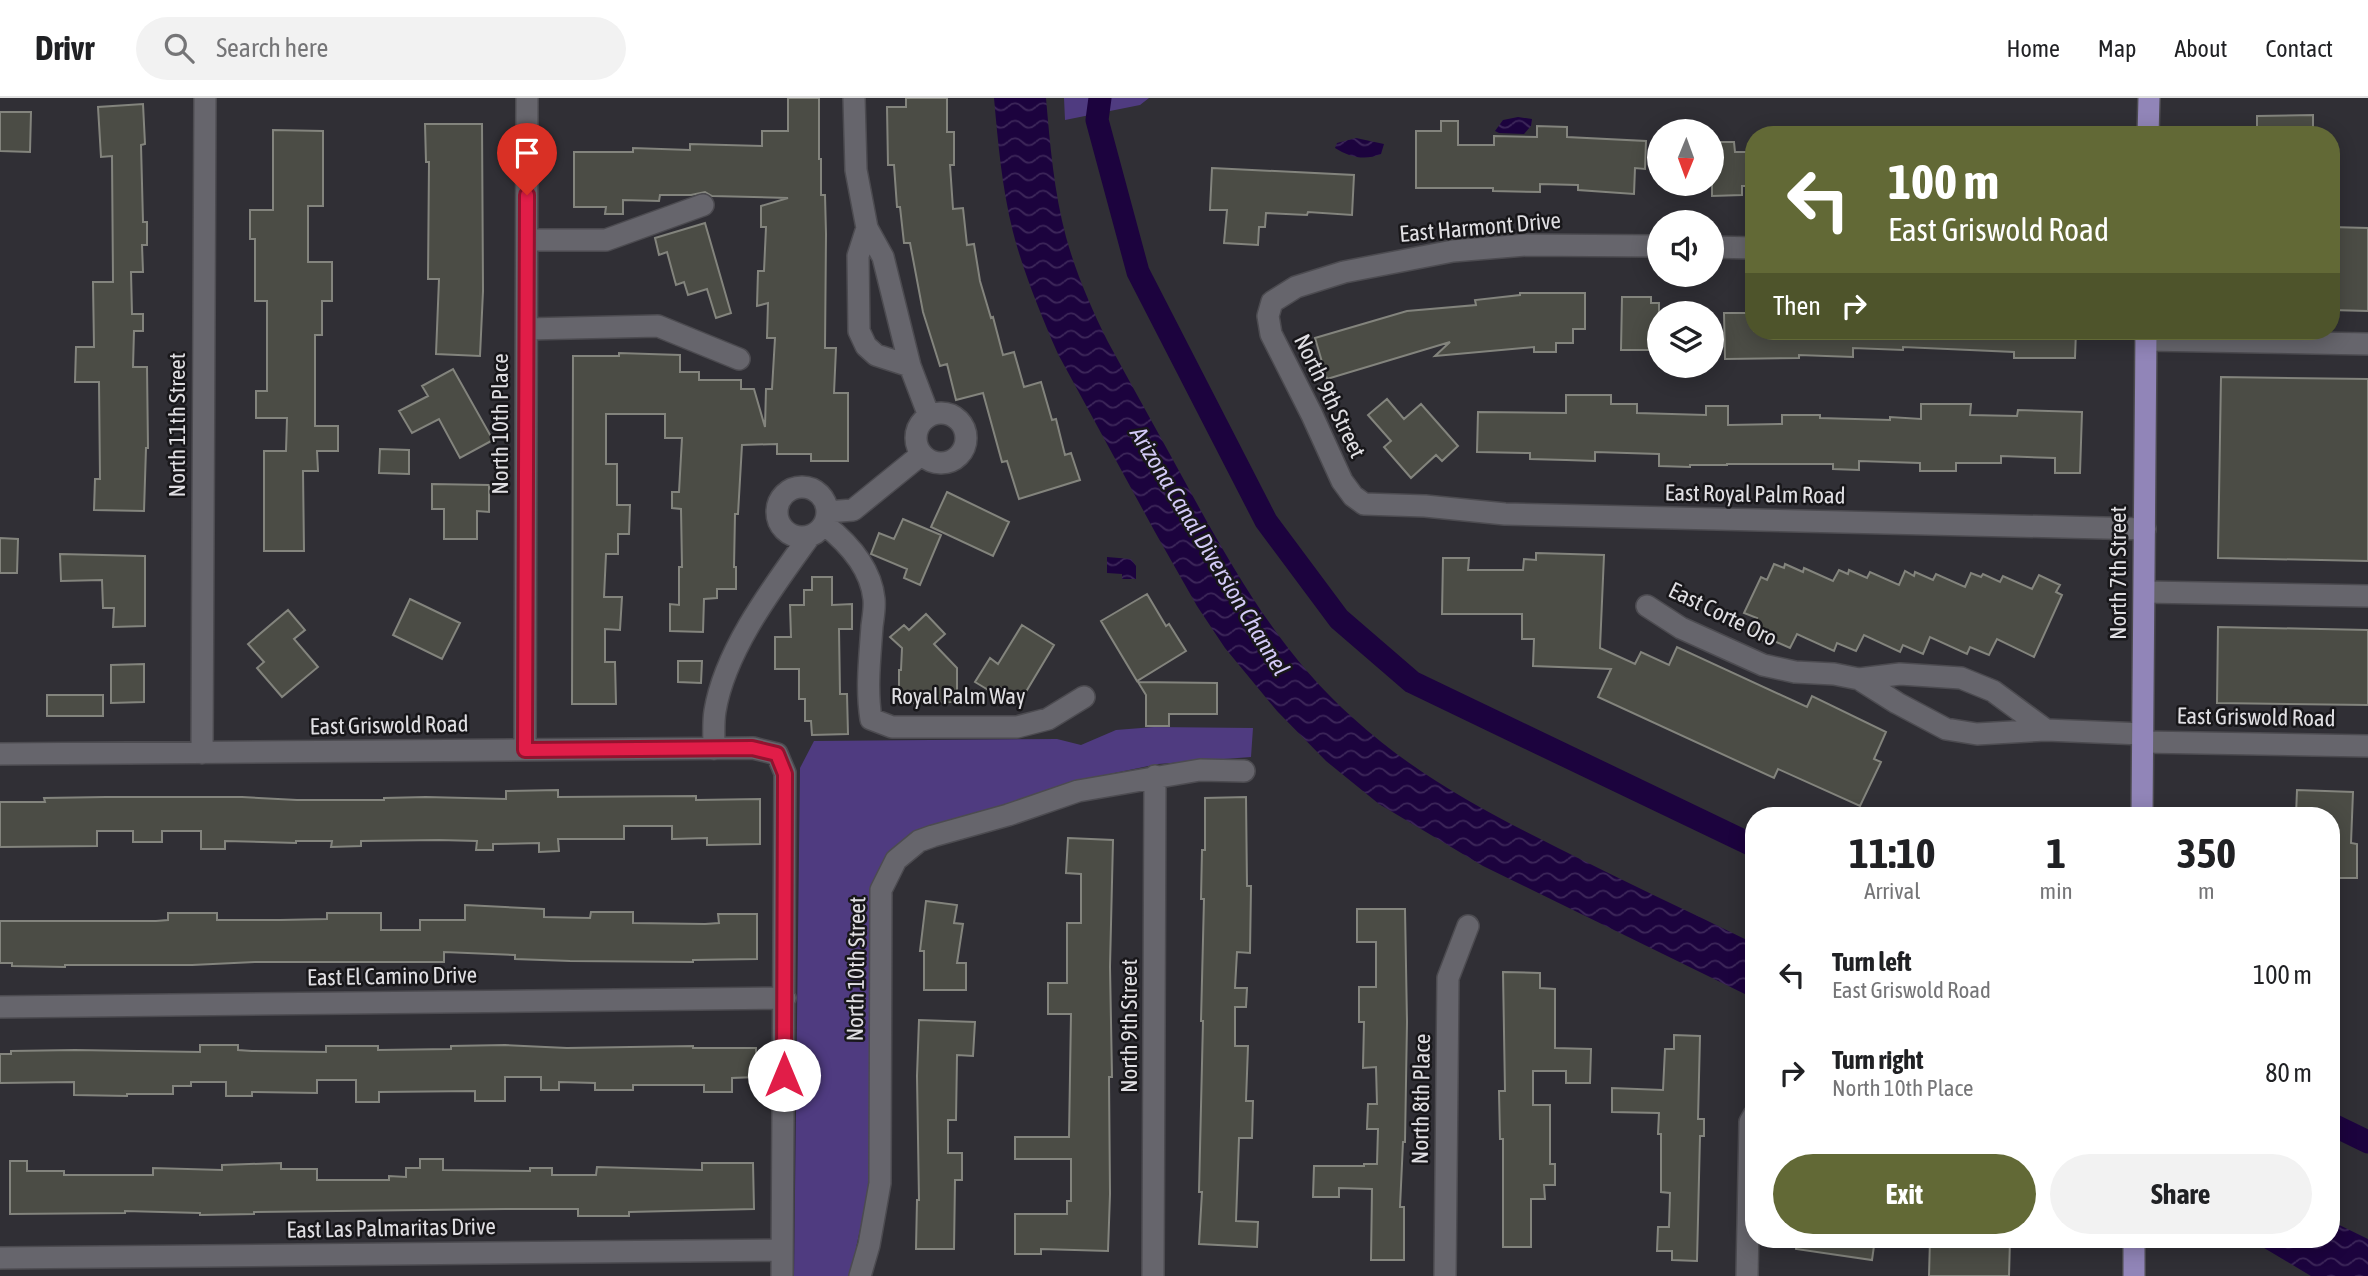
<!DOCTYPE html>
<html lang="en">
<head>
<meta charset="utf-8">
<style>
	:root { --surface:#fff; --page:#f2f2f2; --text:#202124; --muted:#757577; --line:#e0e0e0; --accent:#626936 }
	body { margin:0; font-family:"Asap Condensed",sans-serif; background:var(--page); color:var(--text); height:100vh; display:flex; flex-direction:column; font-size:26px; white-space:nowrap }
	* { box-sizing:border-box; margin:0 }
	p { font-size:23px; color:var(--muted) }
	.icon { flex:none; width:38px; height:38px; fill:none; stroke:currentColor; stroke-width:2; stroke-linecap:round; stroke-linejoin:round }
	.map { position:relative; flex:1; overflow:hidden }
	.details { position:absolute; left:1745px; top:709px; width:595px; height:441px; display:flex; flex-direction:column; background:var(--surface); border-radius:28px; box-shadow:0 4px 18px #0003 }
	.details>* { flex:none }
	.top-card { position:absolute; left:1745px; top:28px; width:595px; height:214px; border-radius:28px; box-shadow:0 4px 18px #0003; background:#626936; color:#fff; overflow:hidden }
	.needle { width:46px; rotate:181deg }
	.buttons { position:absolute; left:1647px; top:21px; display:grid; gap:14px }
	.buttons a { display:grid; place-items:center; width:77px; height:77px; border-radius:50%; background:var(--surface); box-shadow:0 4px 18px #0003; font-size:35px }
	.pin { position:absolute; display:grid; place-items:center; width:60px; height:60px; color:#fff; margin:-72px -30px; border-radius:50% 50% 50% 0; rotate:-45deg; box-shadow:0 0 7px #0007 }
	.pin .icon { rotate:45deg }
	.me { position:absolute; width:77px; margin:-38px; rotate:0deg; stroke-linejoin:round; filter:drop-shadow(0 0 5px #0008) }
	.turn { display:flex; align-items:center; gap:24px; height:147px; padding:0 28px; font-size:32px }
	.turn .icon { width:91px; height:91px; stroke-width:2.5 }
	.turn b { display:block; font-size:49px; line-height:60px }
	.then { display:flex; align-items:center; height:66px; padding:0 28px; background:#0003; gap:14px; font-size:26px }
	.eta { display:flex; justify-content:space-evenly; align-items:center; height:119px; text-align:center }
	.eta b { font-size:42px; font-weight:700; line-height:49px }
	.button { display:flex; gap:14px; margin-top:auto; padding:14px 28px }
	.button a { flex:1; height:80px; border-radius:42px; background:var(--accent); color:#fff; font-size:28px; font-weight:700; line-height:80px; text-align:center }
	.button a+a { background:var(--page); color:var(--text) }
	ul { padding:0; list-style:none }
	li { display:flex; align-items:center; gap:21px; height:98px; padding:0 28px }
	li div { flex:1 }
	li b { display:block; font-size:26px }
	li em { font-style:normal }
	header { display:flex; align-items:center; gap:42px; box-sizing:border-box; height:98px; padding:0 35px; background:var(--surface); border-bottom:2px solid var(--line) }
	header strong { font-size:33px }
	nav { display:flex; gap:38px; margin-inline-start:auto; font-size:24px }
	.search { width:490px; height:63px; background:var(--page); display:flex; align-items:center; gap:18px; box-sizing:border-box; padding:0 24px; border-radius:38px; color:var(--muted); font-size:26px }
	.map>svg:first-child { display:block }
	.park { fill:#4f3b80 }
	.water { fill:url(#water-waves) }
	.lines { fill:none; stroke-linecap:round; stroke-linejoin:round }
	.canal { stroke:#1c033e; stroke-width:23 }
	.building { fill:#4b4c45; stroke:#83847d; stroke-width:2 }
	.street-casing { stroke:#4c4b50; stroke-width:24 }
	.primary-casing { stroke:#4c4b50; stroke-width:24 }
	.street { stroke:#66656c; stroke-width:21 }
	.primary { stroke:#9185b8; stroke-width:21 }
	.route-casing { stroke:#92132f; stroke-width:18 }
	.route { stroke:#e11d48; stroke-width:12 }
	.labels { text-anchor:middle; dominant-baseline:central; stroke-width:5; stroke-linejoin:round; paint-order:stroke }
	.street-label { font-size:23px; fill:#e0dfe3; stroke:#18171a }
	.water-label { font-size:24px; font-style:italic; fill:#d3caf7; stroke:#18171a }
</style>
</head>
<body>
<header>
<strong>Drivr</strong>
<div class="search"><svg class="icon" aria-label="search" viewBox="0 0 24 24"><circle cx="10" cy="10" r="6"/><path d="M15 15l6 6"/></svg>Search here</div>
<nav><a>Home</a><a>Map</a><a>About</a><a>Contact</a></nav>
</header>
<div class="map">
<svg width="2368" height="1178" viewBox="0 0 2368 1178">
	<defs>
		<pattern id="water-waves" width="16" height="10" patternUnits="userSpaceOnUse" patternTransform="scale(1.75)"><rect width="16" height="10" fill="#1c033e"/><path d="M0 5q4-4 8 0t8 0" fill="none" stroke="#3d275a"/></pattern>
	</defs>
	<rect width="100%" height="100%" fill="#302f35"/>
	<path class="park" d="M1064 0H1149L1140 7 1065 22Z
		M1154 629 1253 630 1251 659 1158 666 1076 683 888 756 870 1085 850 1178H794L800 670 814 643 1057 641 1081 647 1116 632Z"/>
	<path class="water" d="M994 0H1046C1050 47 1054 94 1066 139 1076 175 1091 210 1108 244 1135 294 1163 343 1190 393 1235 475 1282 557 1353 620 1416 677 1482 712 1558 750 1623 783 1688 813 1753 845V900L1483 768 1379 706 1326 663 1277 613 1225 550 1197 508 1155 434 1058 256C1041 217 1024 176 1013 134 1002 90 998 45 994 0Z
		M1518 19 1532 21 1531 28 1524 36 1499 35 1495 33 1503 22Z
		M1356 40 1384 46 1381 56C1365 63 1349 59 1335 50L1337 45Z
		M1107 459 1131 461 1136 468V481H1122V476L1107 475Z
		M2331 1123 2368 1141V1178H2311L2249 1141H2331Z"/>
	<g class="lines">
		<path class="canal" d="M1100 0 1097 22 1138 174 1266 423 1339 521 1412 584 1754 748
			M2331 1026 2368 1044"/>
	</g>
	<path class="building" d="M788 0H819V61H821V97H825L826 136 825 250H836L834 295H848V363H811V356H777V346L742 347 738 416H735L734 469H736V491H717V500L704 501 703 534 670 533V506L679 507V469H682L681 411 672 410V394H679L682 340H665V316H606V366H617V407H630L629 436H618V456H606L604 499H622L620 532 605 531V564H615L616 606H572L573 258H619V255L680 257V274H699V282H741V291H754L765 329 766 291H772L775 240H767L768 205 757 208 758 173H764L766 129H761V108L788 100 712 98 705 94 691 97H660L659 103 623 102V116H605L606 109H574V54H633V50L690 52V46L762 48V33H788Z
		M906 0H947V34H954V67H950L953 111 963 110 967 147 974 146 980 183 991 220 993 219 1003 257 1014 254 1024 289 1041 284 1052 322 1056 321 1065 357 1071 355 1080 382 1019 401 1007 363 1002 364 983 295 956 302 947 266 940 268 923 214 910 145H904L900 109H897L894 67H888L887 9H906Z
		M143 6 145 46 141 47 143 124H147V147H142L143 174H131L132 216H143V233H134L133 269H147L148 350H146L144 413 94 412 95 381H100L99 284H75L76 249H94L93 184H113L112 58 101 59 98 9Z
		M0 14H31L30 54 0 53Z
		M2313 17V37H2257V18Z
		M1441 23H1458V47H1494V38L1537 39V28L1567 29V39L1646 43 1645 71 1635 70 1634 96 1578 92V87L1540 86V94L1493 93V90H1416V33H1441Z
		M425 26H482L483 193 480 258 436 256 439 181H428L429 64H426Z
		M273 32 323 33V108H308V164H332V203H322V237H315V328H338V353H317L318 373H303L304 453H264V353H286L287 320H256V293H267V203H255V141H250V112H273Z
		M1712 44H1734L1735 54H1750L1751 88H1742V97L1712 98Z
		M1212 70 1354 77 1352 117 1308 114 1307 117 1266 115 1265 129H1259L1258 147 1224 145 1227 112H1210Z
		M705 125 731 215 716 220 707 191 688 197 684 184 676 187 667 154 659 157 655 140Z
		M2331 129 2368 130V213L2331 212Z
		M1520 195H1585V231H1573V245H1556V254H1534V249L1435 258 1450 244 1327 281 1315 240 1407 213 1476 207 1475 202 1520 197Z
		M1622 199H1651V205H1659V252H1621Z
		M1724 215H1754V233H2076L2075 260H2014V254L1903 249V252L1853 250V259L1799 257V260L1725 261Z
		M453 271 493 342 460 360 439 321 412 335 399 313 428 298 422 288Z
		M2221 279 2368 281V463L2218 460Z
		M1566 297H1611V306H1637V315L1706 317V308H1728V327L1782 326V317H1820V320L1890 322V319L1921 321V306H1971L1970 317 2017 318 2018 312 2082 314 2080 375H2055V360L2001 358V365H1956V373H1920V365L1859 363V372L1833 371V366H1727V367H1690V369L1659 368V356L1595 354V363L1566 362 1530 361V355L1477 354 1478 314 1566 315Z
		M1387 301 1404 321 1421 306 1458 348 1442 363 1436 357 1411 380 1384 349 1391 343 1368 317Z
		M380 351 409 352V376L379 375Z
		M432 386 489 387V414L477 413V441H444V411H432Z
		M947 394 1009 424 993 458 931 429Z
		M903 421 941 437 920 487 904 480 907 471 871 456 879 435 894 441Z
		M0 440 18 441 17 475H0Z
		M1536 455 1604 457 1600 550 1635 566 1641 554 1669 567 1677 549 1807 609 1812 598 1886 634 1874 661 1881 664 1860 708 1778 671 1774 680 1598 599 1611 571 1533 568 1534 541H1522V516H1442L1443 460H1469L1468 472H1523L1524 461 1536 462Z
		M60 456 145 458V528L113 529 114 510H103L102 482 61 483Z
		M1774 466 1784 470 1785 466 1803 474 1804 470 1833 483 1839 472 1848 476 1849 472 1867 480 1870 474 1899 487 1905 473 1914 478 1915 474 1933 482 1936 476 1965 489 1971 475 1981 479 1983 476 2000 484 2003 478 2032 491 2039 477 2060 487 2056 494 2062 497 2034 559 1997 541 1989 557 1970 549 1967 556 1930 539 1923 556 1903 547 1900 554 1864 537 1856 553 1837 545 1834 553 1797 536 1790 550 1772 542 1770 546 1749 537 1757 520 1744 515 1761 479 1767 482Z
		M812 479H832V507L852 506V531H839L840 596H847L848 636 812 637 811 623H805V601H799V571H775V539H791L790 507H804V492H812Z
		M1147 496 1166 528 1169 526 1186 553 1137 583 1101 523Z
		M410 501 460 525 442 561 393 537Z
		M288 512 305 532 294 541 318 569 282 599 257 570 264 564 248 546Z
		M926 516 945 536 934 546 957 570V604L899 605V572H901L902 550 890 539 904 527 909 532Z
		M1022 527 1054 547 1021 602 1000 589 995 596 975 584 990 560 998 566Z
		M2218 529 2368 532V607L2217 605Z
		M678 563H702L701 585 678 584Z
		M144 566V604L111 605V567Z
		M1138 584 1217 585V616H1169V628H1146V597Z
		M47 597H103V618H47Z
		M558 692V699L696 698V702L760 701V746L707 747V740L672 741V728H624V741H558L559 753 539 754V745L493 746V752H476L477 743 439 742 361 743V748L331 749 332 743H296V745L225 743V751H201V733H162V744H133V733H97V748L0 749V704H45L44 700 106 699H242L297 702H384V700L426 699 506 701V693Z
		M2297 692 2353 694 2351 745 2357 746V780H2331V718H2296Z
		M1246 699 1247 788H1251L1250 855 1237 854 1235 890H1247L1246 909H1235V948H1248L1246 1003H1253L1252 1040H1239L1236 1123 1258 1124 1257 1149 1199 1146 1202 1094H1199L1203 923H1201L1204 801H1201L1202 752H1205V700Z
		M1068 740 1113 742 1110 869 1112 979H1109L1110 1096 1108 1153 1041 1151V1156H1015V1116H1067V1103H1071V1061H1015V1039H1069L1071 916H1048V885H1067V825H1081V776L1066 775Z
		M926 803 957 807 954 825 963 826 957 865H966V892H924V853H920Z
		M465 807 544 811V819L590 820 591 814H633V825L705 826 719 825 718 816H757V861L693 862V864L570 863 515 861V857L444 854V864H255L192 867H65V869L12 868V865H0V823H156L168 822V815H217V822H280L327 821V815H381V832H420V822H465Z
		M1357 811H1405L1407 924 1405 1044H1403L1400 1109H1404V1162H1371L1372 1091 1339 1090V1099H1313L1314 1068H1364V1066H1377L1378 1031H1367L1368 1006H1377L1376 969 1363 970 1364 924H1359V889H1376V844H1357Z
		M1503 874 1540 875V890L1555 891V950L1591 951 1590 985H1566V973H1533V1007H1550V1066H1555V1087H1544L1545 1101H1531V1149H1503V1041H1500L1499 993H1505Z
		M919 922 975 924 973 958 957 957 956 1022H948V1055H962V1082H955L954 1151H916L917 1102H919L917 978Z
		M1674 937 1700 938 1698 1021H1704V1038H1700L1697 1163 1672 1162V1153H1657L1658 1129H1669L1670 1095 1661 1094V1036H1658L1659 1015 1612 1014V990L1663 992 1665 951H1674Z
		M200 947H238V952L252 953 326 954V948H378V952L451 951V948L505 947 567 950 693 948V950H756V979L732 980V994H704V987H633V992H595V985L559 984V992H541V979H505V1003H475V993L379 994V1004H356V982H317V995L252 994V998H226V984H191V988H173V996H127V998L74 997V984L0 985V956H11V953L75 952 200 954Z
		M420 1061H443V1072L530 1073V1070H552V1077H596L597 1069 702 1072V1065H753L754 1111 629 1114V1118H578V1111H505L254 1114V1116L200 1117V1115L125 1113V1115L10 1116V1063H27V1073H64V1077H153V1070L222 1072V1067L281 1065V1071H317V1082H389V1078L406 1079V1070H420Z
		M1797 1141H1875L1872 1162 1796 1151Z
		M1930 1141H2010L2009 1178H1929Z"/>
	<g class="lines">
		<g class="street-casing">
			<path id="street" d="M854 0 856 72 867 130 883 159 910 268 929 318
				M867 130 858 158 859 233 866 248 876 257 910 268
				M527 142H606L703 107
				M1659 148 1526 147 1453 153 1344 174 1296 189 1272 204 1268 218 1271 236 1312 317 1342 383 1353 398 1364 406 1425 408 1505 416 2145 431
				M1712 149 1754 150
				M527 231 658 228 739 261
				M2146 242 2368 246
				M916 340a25 25 0 1 1 50 0a25 25 0 1 1-50 0Z
				M777 414a25 25 0 1 1 50 0a25 25 0 1 1-50 0Z
				M827 414 853 412 922 356
				M824 426C847 444 871 470 874 501 875 510 873 520 872 528 870 559 866 590 871 621L892 629H1017L1048 621 1084 599
				M2145 494 2368 498
				M1647 508 1681 530 1763 567 1795 574 1834 576 1859 581 1900 576 1961 580 1993 593 2046 632
				M1859 581 1897 605 1946 631 1977 636 2046 632 2143 636
				M2143 644 2368 648
				M714 651C714 639 713 625 715 613 725 552 773 489 809 439
				M525 652 527 0
				M202 655 205 0
				M0 656 753 650 777 656 785 675 782 1178
				M0 909 785 900
				M0 1160 782 1152
				M860 1178 869 1147 880 1085 881 792 896 762 919 743 933 738 1008 717 1078 693 1200 672 1244 673
				M1153 1178 1155 678
				M1445 1178 1448 880 1468 828
				M1747 1178 1750 1024 1754 1017"/>
		</g>
		<g class="primary-casing">
			<path id="primary" d="M2148 37 2149 0
				M2142 718 2146 233
				M2134 1178V1141"/>
		</g>
		<use href="#street" class="street"/>
		<use href="#primary" class="primary"/>
	</g>
	<g class="lines">
		<g class="route-casing">
			<path id="route" d="M527 97 525 652 752 650 777 656 785 676 784 977"/>
		</g>
		<use href="#route" class="route"/>
	</g>
	<g class="labels">
		<g class="street-label">
			<text transform="translate(1480 129) rotate(-5)">East Harmont Drive</text>
			<text transform="translate(1330 298) rotate(64)">North 9th Street</text>
			<text transform="translate(500 326) rotate(-90)">North 10th Place</text>
			<text transform="translate(177 327) rotate(-90)">North 11th Street</text>
			<text transform="translate(1755 396) rotate(1)">East Royal Palm Road</text>
			<text transform="translate(2118 475) rotate(-90)">North 7th Street</text>
			<text transform="translate(1723 516) rotate(26)">East Corte Oro</text>
			<text x="958" y="598">Royal Palm Way</text>
			<text transform="translate(2256 619) rotate(1)">East Griswold Road</text>
			<text transform="translate(389 627) rotate(-1)">East Griswold Road</text>
			<text transform="translate(856 871) rotate(-89)">North 10th Street</text>
			<text transform="translate(392 878) rotate(-1)">East El Camino Drive</text>
			<text transform="translate(1129 928) rotate(-90)">North 9th Street</text>
			<text transform="translate(1421 1001) rotate(-89)">North 8th Place</text>
			<text transform="translate(391 1130) rotate(-1)">East Las Palmaritas Drive</text>
		</g>
		<g class="water-label">
			<text transform="translate(1210 453) rotate(59)">Arizona Canal Diversion Channel</text>
		</g>
	</g>
</svg>
<div class="buttons">
<a><svg class="needle" viewBox="-14 -14 28 28"><path d="M0-13l5 13h-10z" fill="#e53935"/><path d="M0 13l5-13h-10z" fill="#757577"/></svg></a>
<a><svg class="icon" aria-label="sound" viewBox="0 0 24 24"><path d="M4 9h4l5-4v14l-5-4H4zM17 9q2 3 0 6"/></svg></a>
<a><svg class="icon" aria-label="layers" viewBox="0 0 24 24"><path d="M12 4l9 5-9 5-9-5zM3 14l9 5 9-5"/></svg></a>
</div>
<div class="pin" style="left:527px;top:97px;background:#d93025"><svg class="icon" aria-label="arrive" viewBox="0 0 24 24"><path d="M6 21V4h12l-3 4 3 4H6"/></svg></div>
<svg class="me" style="left:784px;top:977px" viewBox="-20 -20 40 40"><circle r="19" fill="#fff"/><path d="M0-13L10 11 0 6-10 11z" fill="#e11d48"/></svg>
<div class="top-card">
<div class="turn"><svg class="icon" aria-label="left" viewBox="0 0 24 24"><path d="M17 20v-9H6M10 6l-5 5 5 5"/></svg><div><b>100 m</b>East Griswold Road</div></div>
<div class="then">Then<svg class="icon" aria-label="right" viewBox="0 0 24 24"><path d="M7 20v-9h11M14 6l5 5-5 5"/></svg></div>
</div>
<section class="details">
<div class="eta">
<div><b>11:10</b><p>Arrival</p></div>
<div><b>1</b><p>min</p></div>
<div><b>350</b><p>m</p></div>
</div>
<ul>
<li><svg class="icon" aria-label="left" viewBox="0 0 24 24"><path d="M17 20v-9H6M10 6l-5 5 5 5"/></svg><div><b>Turn left</b><p>East Griswold Road</p></div><em>100 m</em></li>
<li><svg class="icon" aria-label="right" viewBox="0 0 24 24"><path d="M7 20v-9h11M14 6l5 5-5 5"/></svg><div><b>Turn right</b><p>North 10th Place</p></div><em>80 m</em></li>
</ul>
<div class="button"><a>Exit</a><a>Share</a></div>
</section>
</div>
</body>
</html>
